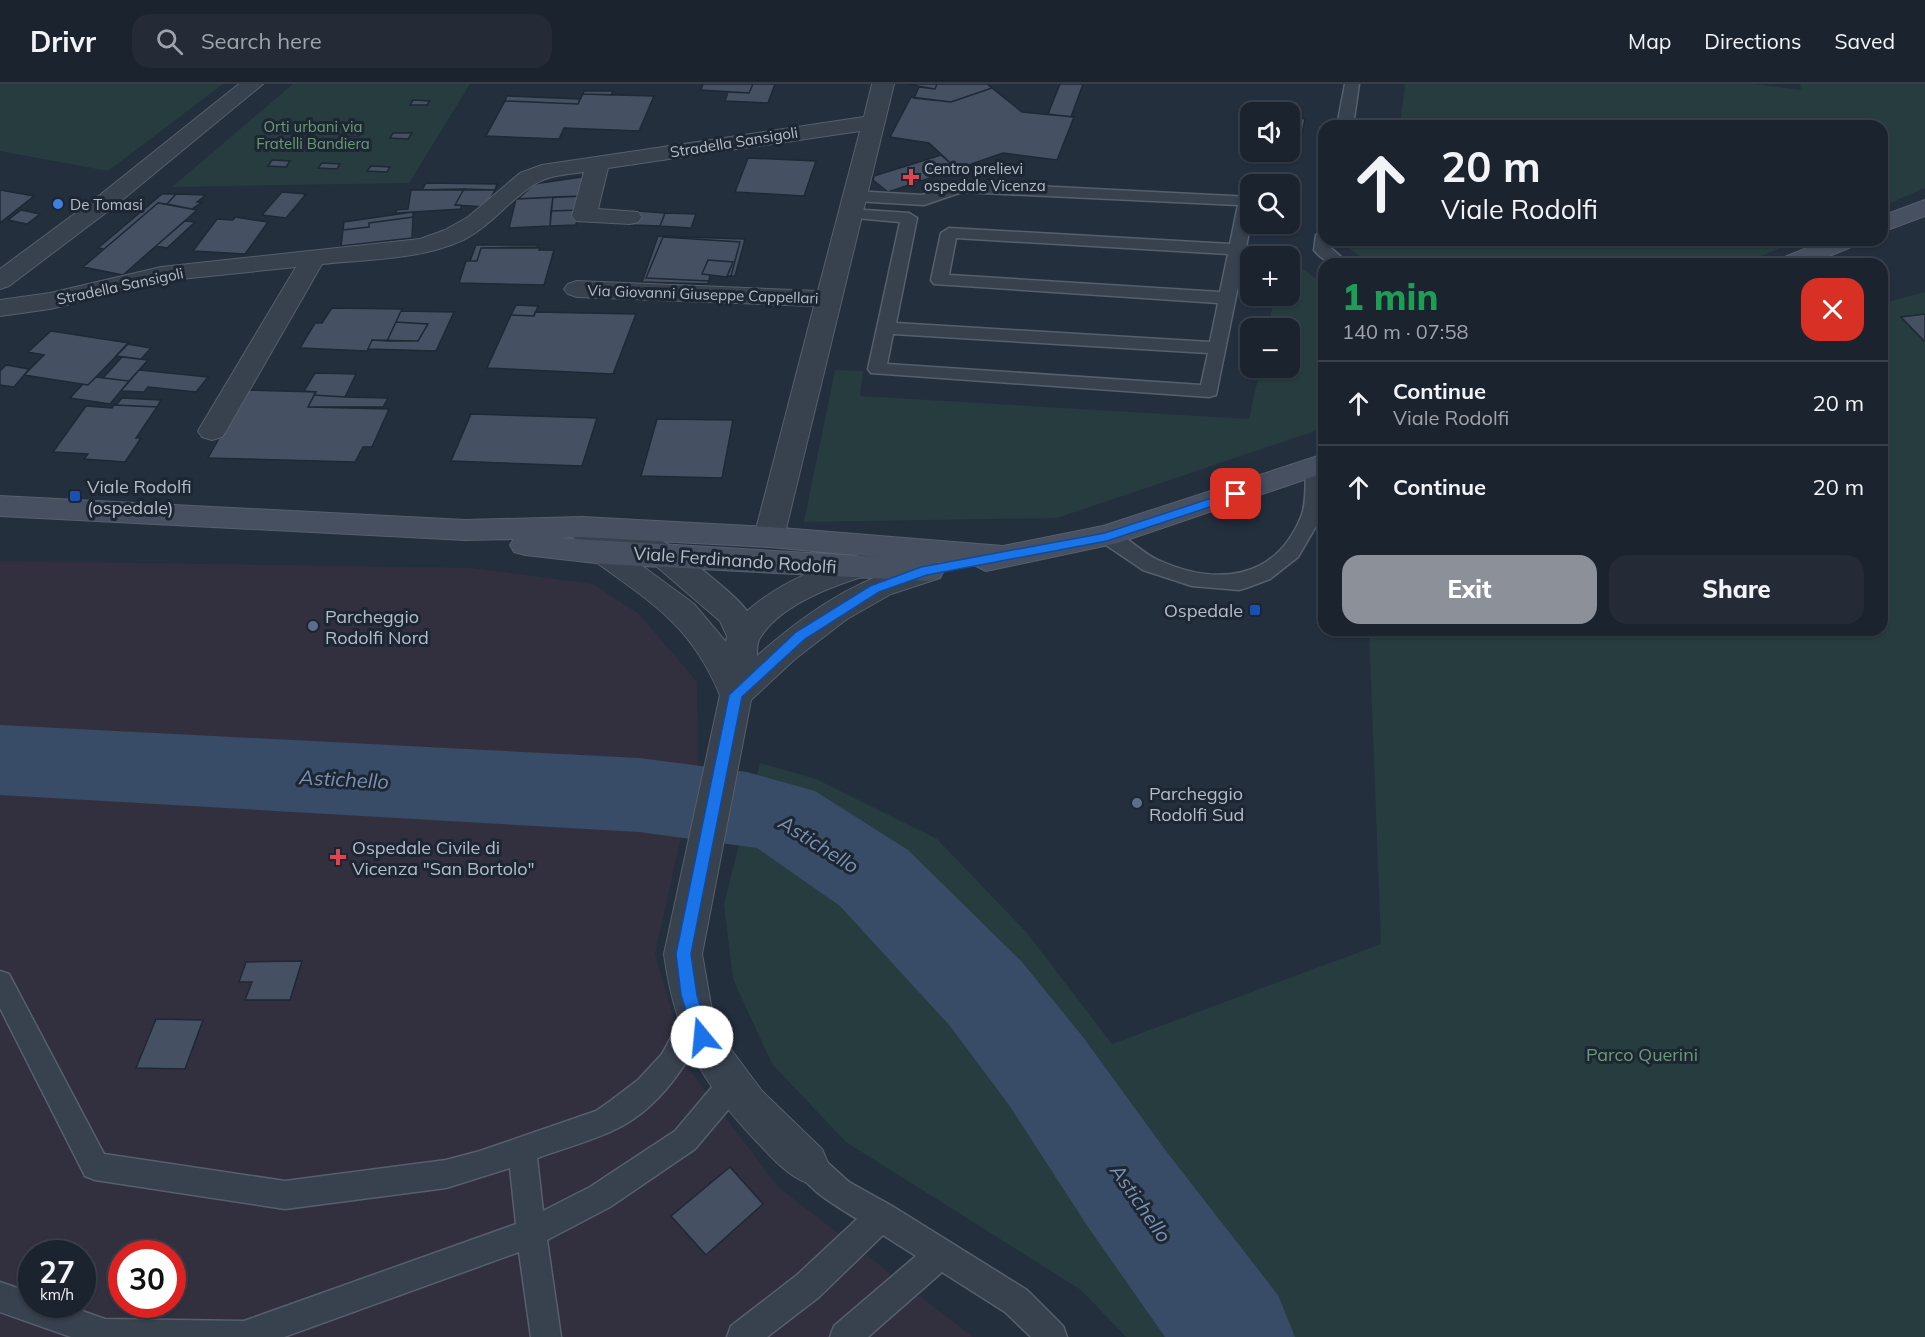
<!DOCTYPE html>
<html lang="en">
<head>
<meta charset="utf-8">
<style>
	:root { --surface:#1b232e; --page:#242b36; --text:#f1f3f6; --muted:#a0a4aa; --line:#39404a; --accent:#8c9099 }
	body { margin:0; font-family:Mulish,sans-serif; background:var(--page); color:var(--text); height:100vh; display:flex; flex-direction:column; font-size:22px; white-space:nowrap }
	* { box-sizing:border-box; margin:0 }
	p { font-size:20px; color:var(--muted) }
	.icon { flex:none; width:33px; height:33px; fill:none; stroke:currentColor; stroke-width:2; stroke-linecap:round; stroke-linejoin:round }
	.map { position:relative; flex:1; overflow:hidden }
	.sheet { position:absolute; left:1318px; top:174px; width:570px; height:378px; display:flex; flex-direction:column; background:var(--surface); border-radius:18px; box-shadow:0 2px 4px #0004,0 0 0 2px var(--line) }
	.sheet>* { flex:none }
	.guide { position:absolute; left:1318px; top:36px; width:570px; height:126px; border-radius:18px; box-shadow:0 2px 4px #0004,0 0 0 2px var(--line); background:#1b232e; color:var(--text); overflow:hidden }
	.controls { position:absolute; left:1240px; top:18px; display:grid; gap:12px }
	.controls a { display:grid; place-items:center; width:60px; height:60px; border-radius:12px; background:var(--surface); box-shadow:0 2px 4px #0004,0 0 0 2px var(--line); font-size:30px }
	.speed { position:absolute; left:18px; top:1156px; display:flex; gap:12px; font-size:30px; font-weight:700; text-align:center }
	.speed>* { display:grid; place-content:center; width:78px; height:78px; border-radius:50%; background:var(--surface); box-shadow:0 2px 4px #0004,0 0 0 2px var(--line); line-height:1 }
	.speed small { font-size:15px; font-weight:400 }
	.speed .limit { border:9px solid #d22; background:#fff; color:#111 }
	.pin { position:absolute; display:grid; place-items:center; width:51px; height:51px; color:#fff; margin:-26px; border-radius:12px; box-shadow:0 3px 9px #0006 }
	.me { position:absolute; width:66px; margin:-33px; rotate:343deg; stroke-linejoin:round; filter:drop-shadow(0 0 4px #0008) }
	.turn { display:flex; align-items:center; gap:21px; height:126px; padding:0 24px; font-size:27px }
	.turn .icon { width:78px; height:78px; stroke-width:2.5 }
	.turn b { display:block; font-size:42px; line-height:51px }
	.round { display:grid; place-items:center; flex:none; width:63px; height:63px; border-radius:18px; background:var(--page) }
	.headline { display:flex; align-items:center; justify-content:space-between; height:102px; padding:0 24px }
	h1 { font-size:36px; font-weight:800; line-height:45px; color:#1e9e55 }
	.primary-button { display:flex; gap:12px; margin-top:auto; padding:12px 24px }
	.primary-button a { flex:1; height:69px; border-radius:18px; background:var(--accent); color:#fff; font-size:24px; font-weight:800; line-height:69px; text-align:center }
	.primary-button a+a { background:var(--page); color:var(--text) }
	ul { padding:0; list-style:none }
	li { display:flex; align-items:center; gap:18px; height:84px; padding:0 24px; border-top:2px solid var(--line) }
	li div { flex:1 }
	li b { display:block; font-size:22px }
	li em { font-style:normal }
	header { display:flex; align-items:center; gap:36px; box-sizing:border-box; height:84px; padding:0 30px; background:var(--surface); border-bottom:2px solid var(--line) }
	header strong { font-size:28px }
	nav { display:flex; gap:33px; margin-inline-start:auto; font-size:21px }
	.search { width:420px; height:54px; background:var(--page); display:flex; align-items:center; gap:15px; box-sizing:border-box; padding:0 21px; border-radius:18px; color:var(--muted); font-size:22px }
	.map>svg:first-child { display:block }
	.medical { fill:#32303f; fill-rule:evenodd }
	.green { fill:#263c3f }
	.lines { fill:none; stroke-linecap:round; stroke-linejoin:round }
	.river { fill:#394c67; fill-rule:evenodd }
	.building { fill:#455162; stroke:#1f2835; stroke-width:1.5 }
	.service-casing { stroke:#565f6c; stroke-width:3 }
	.minor-casing { stroke:#565f6c; stroke-width:2 }
	.tertiary-casing { stroke:#565f6c; stroke-width:2 }
	.secondary-casing { stroke:#565f6c; stroke-width:2 }
	.service { fill:#38414e; fill-rule:evenodd }
	.minor { fill:#38414e; fill-rule:evenodd }
	.tertiary { fill:#38414e; fill-rule:evenodd }
	.secondary { fill:#465061; fill-rule:evenodd }
	.route { fill:#1a73e8; stroke:#114b97; stroke-width:1.5 }
	.health-dot { fill:#e0444e; stroke:#1d2633; stroke-width:2 }
	.shop-dot { fill:#3f7fe0; stroke:#1d2633; stroke-width:2 }
	.transit-dot { fill:#1a4fb4; stroke:#1d2633; stroke-width:2 }
	.service-dot { fill:#5c6f8a; stroke:#1d2633; stroke-width:2 }
	.labels { text-anchor:middle; dominant-baseline:central; stroke-width:6; stroke-linejoin:round; paint-order:stroke }
	.far-park-label { font-size:15px; fill:#6b9a76; stroke:#1d2633 }
	.far-street-label { font-size:15px; fill:#b4bcc9; stroke:#1d2633 }
	.far-poi-label { font-size:15px; fill:#b4bcc9; stroke:#1d2633; text-anchor:start }
	.poi-label { font-size:18px; fill:#b4bcc9; stroke:#1d2633; text-anchor:start }
	.street-label { font-size:18px; fill:#b4bcc9; stroke:#1d2633 }
	.park-label { font-size:18px; fill:#6b9a76; stroke:#1d2633 }
	.water-label { font-size:20px; font-style:italic; fill:#7c92b1; stroke:#1d2633 }
</style>
</head>
<body>
<header>
<strong>Drivr</strong>
<div class="search"><svg class="icon" aria-label="search" viewBox="0 0 24 24"><circle cx="10" cy="10" r="6"/><path d="M15 15l6 6"/></svg>Search here</div>
<nav><a>Map</a><a>Directions</a><a>Saved</a></nav>
</header>
<div class="map">
<svg width="1925" height="1253" viewBox="0 0 1925 1253">
	<rect width="100%" height="100%" fill="#242f3e"/>
	<path class="medical" d="M0 477 471 484 593 500 639 530 697 598 698 676 655 870 688 984 778 1103 973 1253H0ZM32 1170H82V1221H32ZM122 1170H172V1221H122Z"/>
	<path class="green" d="M0 0H223L108 87 0 67Z
		M293 0H470L409 99 172 103Z
		M1405 0H1754L1801 6 1800 0H1925V104L1883 122 1882 42H1400Z
		M1366 156H1800L1742 180H1371L1346 162Z
		M1290 175 1324 201V344L1057 434 804 438 835 286 863 287 860 312 1249 335 1260 284H1290V244H1268L1275 212H1290Z
		M1925 208V1253H1126L1081 1206 846 1058 772 980 733 895 724 820 760 679 816 695 937 755 1027 849 1112 960 1381 860 1369 546H1882L1883 219Z"/>
	<g class="lines">
		<path class="river" d="M0 641 639 674 747 688 815 707 908 766 1022 878 1083 953 1166 1067 1278 1211 1295 1253H1165L1088 1143 1009 1021 950 942 840 822 757 764 639 748 0 711Z"/>
	</g>
	<path class="building" d="M703 0H753L749 9 701 6Z
		M753 0H775L768 19 725 17 728 8 749 9Z
		M906 0H937L935 5Z
		M937 0H987L992 4 951 18 914 14 919 3 935 5Z
		M1060 0H1083L1071 33 1048 30Z
		M992 4 1022 28 1074 33 1057 76 1003 69 957 85 929 59 890 53 911 13 951 18Z
		M584 7H613L611 11 583 10Z
		M583 10 654 12 639 47 564 44 559 55 486 52 505 17 578 20Z
		M507 12 580 15 578 20 505 17Z
		M413 16 430 17 427 21H410Z
		M1290 33 1305 35 1297 75 1270 71 1271 68H1290Z
		M297 44 315 45 311 50 293 49Z
		M345 46 363 47 359 52H340Z
		M393 49H412L408 55 390 54Z
		M941 71 957 85 888 108 873 96 874 92Z
		M748 74 816 77 804 112 735 108Z
		M272 76 290 77 286 83 268 82Z
		M322 79 340 80 337 85 318 84Z
		M371 82 390 83 387 88 367 87Z
		M588 92 586 112 518 115 534 100Z
		M426 99 497 100 495 106H422Z
		M464 105 455 121H461V125L396 129V126L408 125 411 106Z
		M464 105 495 106 486 123 455 121Z
		M0 106 34 112 0 139Z
		M282 108 306 110 286 134 262 131Z
		M162 110H176L167 120 158 119 104 165 98 164Z
		M176 110 206 111 197 118H202L192 125 167 120Z
		M582 112 581 126 551 127 553 113Z
		M553 113 550 142 509 144 516 115Z
		M158 119 197 126 123 191 83 183Z
		M21 126 40 130 27 140 8 136Z
		M578 126 576 141 550 142 551 127Z
		M638 127 665 129 660 142 631 141Z
		M413 128V133L369 139V143L343 146 344 138Z
		M665 129 696 130 691 144 660 142Z
		M235 133 268 138 245 170 193 167 217 135 233 136Z
		M413 133 412 154 341 162 343 146 369 143V139Z
		M185 137 195 138 167 164 156 162Z
		M658 152 745 155 735 192H731L740 158 663 153 646 194 709 197 708 200 642 198Z
		M663 153 740 158 731 192H727L733 178 708 176 702 190 710 191 709 197 646 194Z
		M476 161H538L537 163 481 164 477 177H470Z
		M481 164H540L539 166H554L544 201 459 199 466 177H477Z
		M708 176 733 178 727 193 702 190Z
		M516 221 538 222 534 232 511 231Z
		M332 224 402 225 387 257 372 256 367 267 300 264 315 239H322Z
		M401 227 454 228 436 267 368 265 372 256 418 257 428 240 396 238Z
		M535 228 636 230 613 290 487 284 511 231 534 232Z
		M1925 230V257H1924L1901 233Z
		M396 238 428 240 418 257H387Z
		M51 247 129 259 88 301 24 291 44 271 28 268Z
		M127 260 151 264 141 275 116 272Z
		M122 273 148 276 129 297 103 294Z
		M6 281 29 285 14 303 0 301V287Z
		M139 286 208 293 196 308 148 303 144 308 121 307Z
		M315 289 356 290 345 313 314 311 316 308 304 307Z
		M96 293 129 297 110 320 70 314 83 300 88 301Z
		M246 306 316 308 308 323 389 325 372 363H363L355 378 208 374Z
		M314 311 345 313 388 314 383 323H308Z
		M122 314 161 316 157 323 116 321Z
		M114 321 157 323 136 354H141L125 378 84 375 88 370 53 368 86 322 112 324Z
		M471 330 597 334 582 382 451 377Z
		M657 335 733 336 722 394 641 392Z
		M302 877 290 916H245L252 898H239L246 878Z
		M156 935 203 936 185 985 136 984Z
		M730 1083 763 1120 706 1171 671 1132Z"/>
	<g class="lines">
		<g class="service-casing">
			<path id="service" d="M1345 0H1359L1353 42H1337Z
				M960 98 1251 113V138L1216 311 1209 313 871 289 868 285 900 138 844 133 842 130 850 125 909 129 917 134 896 239 1210 258 1218 219 934 200 931 196 941 149 949 144 1230 160 1238 121 962 108 924 121 854 117 846 112 854 107 922 111ZM956 154 1228 170 1220 208 949 191ZM893 250 1208 269 1201 301 887 280Z
				M1324 146V156H1332L1331 164 1349 180C1334 180 1324 179 1314 166L1316 151Z
				M1316 377 1324 381 1322 432 1298 473 1270 495 1246 504 1239 506 1192 502 1143 486 1100 457 1097 452 1100 447 1107 445C1126 450 1140 468 1158 476 1215 502 1275 497 1301 433 1307 420 1305 398 1306 383L1309 378Z
				M0 887 9 890 104 1070 285 1097 446 1076 480 1067 596 1027 609 1018 638 996 662 970 687 924 696 920 705 924 709 932C691 978 659 1026 612 1047 588 1058 562 1065 537 1074L543 1127 590 1103 675 1047 723 990 733 986 743 990 747 999 743 1008 695 1065 610 1123 547 1156 561 1253H531L519 1168 284 1253H71L0 1228V1198L32 1209V1221H65L105 1235 244 1237 516 1140 510 1084 446 1104 285 1125 95 1096 85 1092 0 924Z
				M807 1065 817 1069 849 1098 892 1122 1027 1206 1063 1242 1067 1253H1031L1005 1228 942 1188 868 1253H830L834 1242 916 1172 883 1151 819 1213 767 1253H727L731 1242 797 1191 857 1135C835 1121 804 1104 793 1079L797 1069Z"/>
		</g>
		<g class="minor-casing">
			<path id="minor" d="M872 0H894L784 453 780 460 769 463 758 460 754 453 814 222 577 213 568 210 564 205 568 200 577 197 818 207 860 47 608 84 598 125 638 128 642 133 638 138 630 140 576 137 572 132 584 88C569 90 549 91 535 100 509 116 491 142 463 156 420 176 368 175 322 180L226 347 222 353 212 356 202 353 198 347 296 183 161 197 50 225 0 232V216L50 209 161 183 420 155 445 146 468 133 520 89 542 81 864 33Z
				M582 433 592 436C606 456 636 445 657 454 673 461 739 513 747 527 784 495 827 480 874 467L885 470 889 478 885 486C846 497 782 517 760 554 757 558 757 566 757 572 800 534 846 501 901 484 914 480 923 476 937 479L941 487 937 495 891 510 847 535 795 575 751 616 702 870 711 921 724 956 762 1007 822 1065 828 1079 822 1093 807 1099C787 1091 773 1075 758 1059 702 1001 675 950 664 870L720 611C691 541 652 519 593 476L589 469 592 465 576 458 567 443 572 436ZM626 470 640 471 649 476 720 537 727 552 726 558 694 520Z"/>
		</g>
		<g class="tertiary-casing">
			<path id="tertiary" d="M239 0H263L116 121 9 202 0 205V185L100 111Z"/>
		</g>
		<g class="secondary-casing">
			<path id="secondary" d="M1925 116V132L1882 148V132Z
				M1826 156H1859L1856 161 1810 180H1777L1780 175Z
				M1324 370V389L1118 459 986 487 974 481 937 478 944 486 940 494 929 497 604 480 525 471 514 468 510 461 514 455 465 456 0 432V412L465 436 582 433 769 443 1003 462 1103 442ZM582 453 769 463 878 473 557 454Z"/>
		</g>
		<use href="#service" class="service"/>
		<use href="#minor" class="minor"/>
		<use href="#tertiary" class="tertiary"/>
		<use href="#secondary" class="secondary"/>
	</g>
	<path class="route" d="M1236 406 1240 407V413L1107 457 927 491 879 508 805 555 742 613 691 870 697 911 710 953 708 958 702 960 696 958 681 911 676 870 729 611 796 548 870 502 921 483 1105 449Z"/>
	<g class="health-dot">
		<path d="M908 84h6v6h6v6h-6v6h-6v-6h-6v-6h6z"/>
		<path d="M335 764h6v6h6v6h-6v6h-6v-6h-6v-6h6z"/>
	</g>
	<circle class="shop-dot" cx="58" cy="120" r="6"/>
	<g class="transit-dot">
		<rect x="69" y="406" width="12" height="12" rx="3"/>
		<rect x="1249" y="520" width="12" height="12" rx="3"/>
	</g>
	<g class="service-dot">
		<circle cx="313" cy="542" r="6"/>
		<circle cx="1137" cy="719" r="6"/>
	</g>
	<g class="labels">
		<g class="far-park-label">
			<text x="313" y="42">Orti urbani via<tspan x="313" dy="17">Fratelli Bandiera</tspan></text>
		</g>
		<g class="far-street-label">
			<text transform="translate(734 58) rotate(-9)">Stradella Sansigoli</text>
			<text transform="translate(120 202) rotate(-12)">Stradella Sansigoli</text>
			<text transform="translate(703 210) rotate(2)">Via Giovanni Giuseppe Cappellari</text>
		</g>
		<g class="far-poi-label">
			<text x="924" y="84">Centro prelievi<tspan x="924" dy="17">ospedale Vicenza</tspan></text>
			<text x="70" y="120">De Tomasi</text>
		</g>
		<g class="poi-label">
			<text x="87" y="402">Viale Rodolfi<tspan x="87" dy="21">(ospedale)</tspan></text>
			<text x="1243" y="526" text-anchor="end">Ospedale</text>
			<text x="325" y="532">Parcheggio<tspan x="325" dy="21">Rodolfi Nord</tspan></text>
			<text x="1149" y="709">Parcheggio<tspan x="1149" dy="21">Rodolfi Sud</tspan></text>
			<text x="352" y="763">Ospedale Civile di<tspan x="352" dy="21">Vicenza "San Bortolo"</tspan></text>
		</g>
		<g class="street-label">
			<text transform="translate(735 476) rotate(4)">Viale Ferdinando Rodolfi</text>
		</g>
		<g class="park-label">
			<text x="1642" y="970">Parco Querini</text>
		</g>
		<g class="water-label">
			<text transform="translate(344 695) rotate(3)">Astichello</text>
			<text transform="translate(819 760) rotate(32)">Astichello</text>
			<text transform="translate(1141 1119) rotate(55)">Astichello</text>
		</g>
	</g>
</svg>
<div class="controls">
<a><svg class="icon" aria-label="sound" viewBox="0 0 24 24"><path d="M4 9h4l5-4v14l-5-4H4zM17 9q2 3 0 6"/></svg></a>
<a><svg class="icon" aria-label="search" viewBox="0 0 24 24"><circle cx="10" cy="10" r="6"/><path d="M15 15l6 6"/></svg></a>
<a>+</a>
<a>−</a>
</div>
<div class="speed"><div>27<small>km/h</small></div><div class="limit">30</div></div>
<div class="pin" style="left:1236px;top:410px;background:#d93025"><svg class="icon" aria-label="arrive" viewBox="0 0 24 24"><path d="M6 21V4h12l-3 4 3 4H6"/></svg></div>
<svg class="me" style="left:702px;top:953px" viewBox="-20 -20 40 40"><circle r="19" fill="#fff"/><path d="M0-13L10 11 0 6-10 11z" fill="#1a73e8"/></svg>
<div class="guide">
<div class="turn"><svg class="icon" aria-label="ahead" viewBox="0 0 24 24"><path d="M12 20V5M6 11l6-6 6 6"/></svg><div><b>20 m</b>Viale Rodolfi</div></div>
</div>
<section class="sheet">
<div class="headline"><div><h1>1 min</h1><p>140 m · 07:58</p></div><a class="round" style="background:#d93025;color:#fff"><svg class="icon" aria-label="close" viewBox="0 0 24 24"><path d="M6 6l12 12M18 6L6 18"/></svg></a></div>
<ul>
<li><svg class="icon" aria-label="ahead" viewBox="0 0 24 24"><path d="M12 20V5M6 11l6-6 6 6"/></svg><div><b>Continue</b><p>Viale Rodolfi</p></div><em>20 m</em></li>
<li><svg class="icon" aria-label="ahead" viewBox="0 0 24 24"><path d="M12 20V5M6 11l6-6 6 6"/></svg><div><b>Continue</b></div><em>20 m</em></li>
</ul>
<div class="primary-button"><a>Exit</a><a>Share</a></div>
</section>
</div>
</body>
</html>
